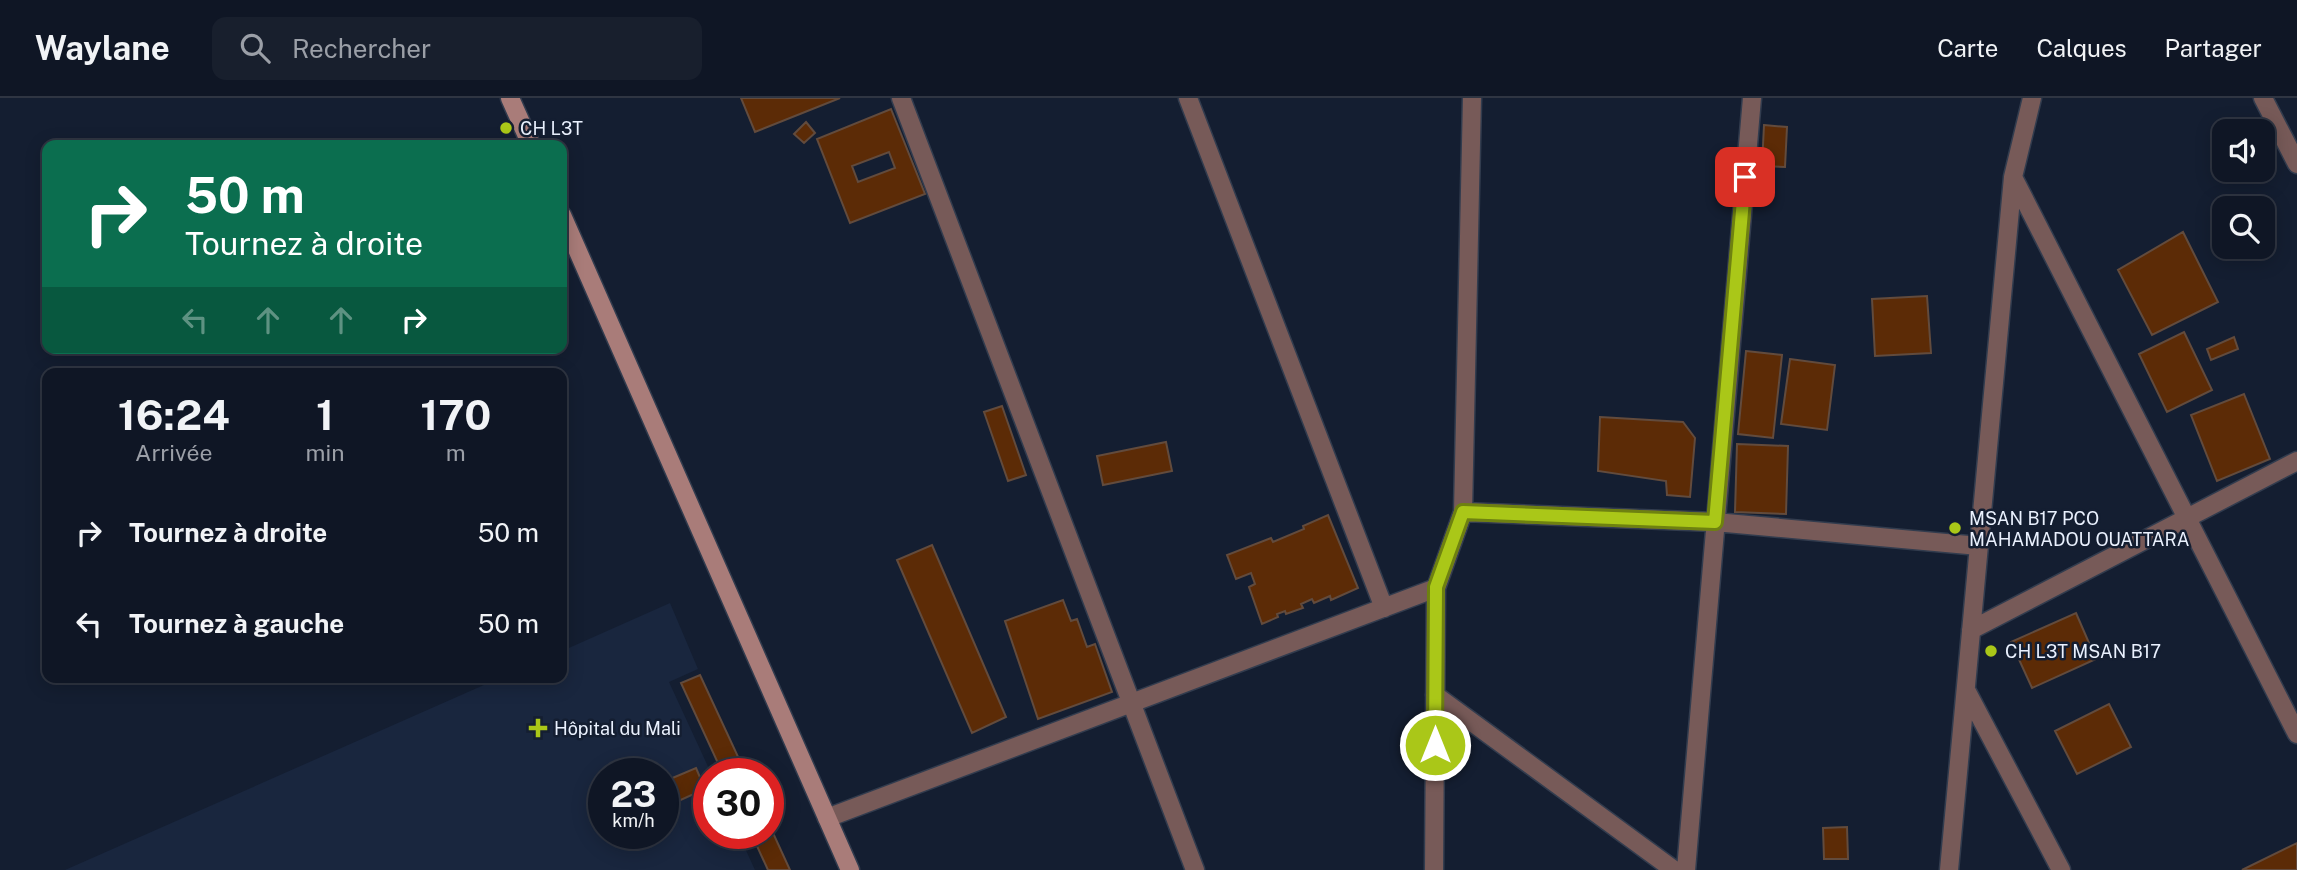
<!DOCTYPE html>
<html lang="fr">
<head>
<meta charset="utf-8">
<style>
	:root { --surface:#0f1625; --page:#181f2d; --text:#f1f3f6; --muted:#9b9fa7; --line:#2f3542 }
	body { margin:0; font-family:"Public Sans",sans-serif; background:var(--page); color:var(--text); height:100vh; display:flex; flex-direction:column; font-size:26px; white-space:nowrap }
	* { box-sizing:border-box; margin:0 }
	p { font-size:23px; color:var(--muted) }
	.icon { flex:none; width:38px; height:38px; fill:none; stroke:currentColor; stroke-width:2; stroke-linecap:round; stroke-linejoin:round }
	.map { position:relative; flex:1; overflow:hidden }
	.details { position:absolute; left:42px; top:270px; width:525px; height:315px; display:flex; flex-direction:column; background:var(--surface); border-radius:14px; box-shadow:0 4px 18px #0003,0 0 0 2px var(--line) }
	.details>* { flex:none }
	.hud { position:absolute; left:42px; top:42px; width:525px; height:214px; border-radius:14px; box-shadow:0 4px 18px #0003,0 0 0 2px var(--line); background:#0b6e4f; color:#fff; overflow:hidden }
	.buttons { position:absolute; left:2212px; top:21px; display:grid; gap:14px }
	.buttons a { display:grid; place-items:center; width:63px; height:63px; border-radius:14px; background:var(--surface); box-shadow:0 4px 18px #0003,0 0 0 2px var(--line); font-size:35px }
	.speed { position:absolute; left:588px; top:660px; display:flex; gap:14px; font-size:35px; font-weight:700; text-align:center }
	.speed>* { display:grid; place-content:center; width:91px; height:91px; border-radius:50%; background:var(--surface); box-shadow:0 4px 18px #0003,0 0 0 2px var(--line); line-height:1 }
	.speed small { font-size:18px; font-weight:400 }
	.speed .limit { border:10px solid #d22; background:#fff; color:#111 }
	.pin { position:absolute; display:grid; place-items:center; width:60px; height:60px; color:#fff; margin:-30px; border-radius:14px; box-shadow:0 4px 10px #0006 }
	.me { position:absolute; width:77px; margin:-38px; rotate:0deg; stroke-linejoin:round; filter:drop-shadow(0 0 5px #0008) }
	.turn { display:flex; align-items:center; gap:24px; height:147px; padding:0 28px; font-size:32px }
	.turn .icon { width:91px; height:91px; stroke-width:2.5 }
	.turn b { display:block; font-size:49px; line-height:60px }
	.lanes { display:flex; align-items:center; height:66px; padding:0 28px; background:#0003; justify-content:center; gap:35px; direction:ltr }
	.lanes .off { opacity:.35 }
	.eta { display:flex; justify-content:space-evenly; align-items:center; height:119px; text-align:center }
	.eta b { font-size:42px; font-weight:700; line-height:49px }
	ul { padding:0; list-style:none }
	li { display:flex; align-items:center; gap:21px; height:91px; padding:0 28px }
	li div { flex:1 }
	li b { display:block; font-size:26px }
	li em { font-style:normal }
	header { display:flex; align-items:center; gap:42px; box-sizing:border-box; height:98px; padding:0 35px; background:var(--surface); border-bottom:2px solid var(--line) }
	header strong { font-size:33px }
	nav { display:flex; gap:38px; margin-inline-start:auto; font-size:24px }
	.search { width:490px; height:63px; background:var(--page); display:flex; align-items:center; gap:18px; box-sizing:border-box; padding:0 24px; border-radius:14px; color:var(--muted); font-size:26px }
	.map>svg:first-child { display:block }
	.built { fill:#19263e; fill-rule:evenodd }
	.building { fill:#5c2b06; stroke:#624b3d; stroke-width:2; fill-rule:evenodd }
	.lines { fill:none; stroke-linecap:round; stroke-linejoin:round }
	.street-casing { stroke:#323c4e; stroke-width:21 }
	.secondary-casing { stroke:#323c4e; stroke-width:21 }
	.street { stroke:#775a58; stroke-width:18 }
	.secondary { stroke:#a97c79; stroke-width:18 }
	.route-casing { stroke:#6e8110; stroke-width:18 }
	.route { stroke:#aac718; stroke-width:12 }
	.poi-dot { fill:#aac718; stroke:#141e31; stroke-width:2.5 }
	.labels { text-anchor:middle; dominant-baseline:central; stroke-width:5; stroke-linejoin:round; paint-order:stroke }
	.poi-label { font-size:18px; fill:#eaf1fe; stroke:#141e31; text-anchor:start }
</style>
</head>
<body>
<header>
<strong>Waylane</strong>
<div class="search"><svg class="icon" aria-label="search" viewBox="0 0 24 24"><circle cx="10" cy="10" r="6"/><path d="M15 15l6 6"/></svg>Rechercher</div>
<nav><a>Carte</a><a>Calques</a><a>Partager</a></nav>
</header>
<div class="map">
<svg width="2297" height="772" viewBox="0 0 2297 772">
	<rect width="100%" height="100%" fill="#141e31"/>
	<path class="built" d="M670 505 698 571 669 584 711 675 709 676V735H738L755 772H65L502 579H562V553ZM604 676H663V735H604Z"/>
	<path class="building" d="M741 0H840L755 34Z
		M891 11 925 96 850 125 817 41ZM889 54 895 70 858 84 852 68Z
		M806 24 815 35 804 45 794 36Z
		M1764 27 1787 29 1785 69 1762 68Z
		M2183 134 2218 204 2152 237 2118 172Z
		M1927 198 1931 255 1875 258 1872 201Z
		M2184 234 2212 292 2167 314 2139 256Z
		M2234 239 2238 251 2211 262 2207 251Z
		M1746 253 1782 257 1773 340 1738 336Z
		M1790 261 1835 267 1827 332 1781 326Z
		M2244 296 2270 361 2217 383 2191 317Z
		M1002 308 1026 377 1008 383 984 314Z
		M1600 319 1683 324 1695 340 1690 399 1667 397 1666 383 1598 373Z
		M1166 344 1172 373 1103 387 1097 358Z
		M1737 346 1788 348 1786 416 1735 414Z
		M1328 417 1358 490 1331 502 1330 498 1314 505 1312 501 1301 506 1303 510 1286 516 1285 513 1277 516 1278 519 1262 526 1249 489 1255 486 1251 475 1236 481 1227 457 1271 440 1273 444 1304 431 1303 428Z
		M932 447 1006 619 972 635 897 462Z
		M1063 502 1071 523 1077 521 1087 549 1095 546 1112 594 1038 621 1005 523Z
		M2076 515 2096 561 2032 590 2011 544Z
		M700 577 746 676H723L681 585Z
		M2109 606 2131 649 2077 676 2055 633Z
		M696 670 705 691 663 710V684Z
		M768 724 790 772H768L751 735H768Z
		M1847 729 1848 761H1824L1823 730Z
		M2297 745V772H2242Z"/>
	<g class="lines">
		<g class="street-casing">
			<path id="street" d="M901 0 1195 772
				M1188 0 1384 510
				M2263 0 2297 66
				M2013 79 2297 636
				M1463 414 1715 424 1979 448
				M1971 532 2297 363
				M1966 592 2061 772
				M1435 597 1674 772
				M827 720 1436 490
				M1434 772 1436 490 1463 414 1472 0
				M1686 772 1752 0
				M1949 772 2013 79 2032 0"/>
		</g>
		<g class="secondary-casing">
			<path id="secondary" d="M510 0 531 47
				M562 117 850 772"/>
		</g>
		<use href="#street" class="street"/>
		<use href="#secondary" class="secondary"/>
	</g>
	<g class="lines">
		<g class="route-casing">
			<path id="route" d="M1435 647 1436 489 1463 414 1715 424 1745 79"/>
		</g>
		<use href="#route" class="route"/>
	</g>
	<g class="poi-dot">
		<circle cx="506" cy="30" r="7"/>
		<circle cx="1955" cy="430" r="7"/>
		<circle cx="1991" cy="553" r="7"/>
		<path d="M534.5 619.5h7v7h7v7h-7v7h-7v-7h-7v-7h7z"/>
	</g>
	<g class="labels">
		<g class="poi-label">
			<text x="520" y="30">CH L3T</text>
			<text x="1969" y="420">MSAN B17 PCO<tspan x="1969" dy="21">MAHAMADOU OUATTARA</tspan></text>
			<text x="2005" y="553">CH L3T MSAN B17</text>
			<text x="554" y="630">Hôpital du Mali</text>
		</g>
	</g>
</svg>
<div class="buttons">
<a><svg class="icon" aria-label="sound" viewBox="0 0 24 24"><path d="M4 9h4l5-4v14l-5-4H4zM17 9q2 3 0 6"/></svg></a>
<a><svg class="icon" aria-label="search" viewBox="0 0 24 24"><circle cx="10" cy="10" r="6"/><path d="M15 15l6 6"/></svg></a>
</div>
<div class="speed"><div>23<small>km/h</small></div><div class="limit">30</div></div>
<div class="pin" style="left:1745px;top:79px;background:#d93025"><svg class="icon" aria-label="arrive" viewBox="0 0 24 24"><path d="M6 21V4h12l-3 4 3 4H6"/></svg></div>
<svg class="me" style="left:1435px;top:647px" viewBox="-20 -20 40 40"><circle r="17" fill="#aac718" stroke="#fff" stroke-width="3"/><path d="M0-11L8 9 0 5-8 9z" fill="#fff"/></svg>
<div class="hud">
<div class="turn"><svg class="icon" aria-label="right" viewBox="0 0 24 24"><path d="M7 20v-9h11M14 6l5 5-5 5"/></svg><div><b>50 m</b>Tournez à droite</div></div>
<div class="lanes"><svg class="icon off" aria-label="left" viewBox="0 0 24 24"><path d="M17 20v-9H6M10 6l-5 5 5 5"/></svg><svg class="icon off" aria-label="ahead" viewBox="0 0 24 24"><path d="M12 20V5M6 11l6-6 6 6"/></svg><svg class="icon off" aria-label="ahead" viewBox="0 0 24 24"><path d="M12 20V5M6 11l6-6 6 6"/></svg><svg class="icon" aria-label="right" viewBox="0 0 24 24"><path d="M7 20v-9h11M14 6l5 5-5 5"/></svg></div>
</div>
<section class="details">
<div class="eta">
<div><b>16:24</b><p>Arrivée</p></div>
<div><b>1</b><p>min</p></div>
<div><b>170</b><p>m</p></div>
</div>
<ul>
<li><svg class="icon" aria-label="right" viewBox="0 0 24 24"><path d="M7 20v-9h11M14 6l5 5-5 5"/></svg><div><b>Tournez à droite</b></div><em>50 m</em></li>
<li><svg class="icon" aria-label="left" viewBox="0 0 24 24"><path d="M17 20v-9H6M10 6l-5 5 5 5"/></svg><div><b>Tournez à gauche</b></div><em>50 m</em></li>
</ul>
</section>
</div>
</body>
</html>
